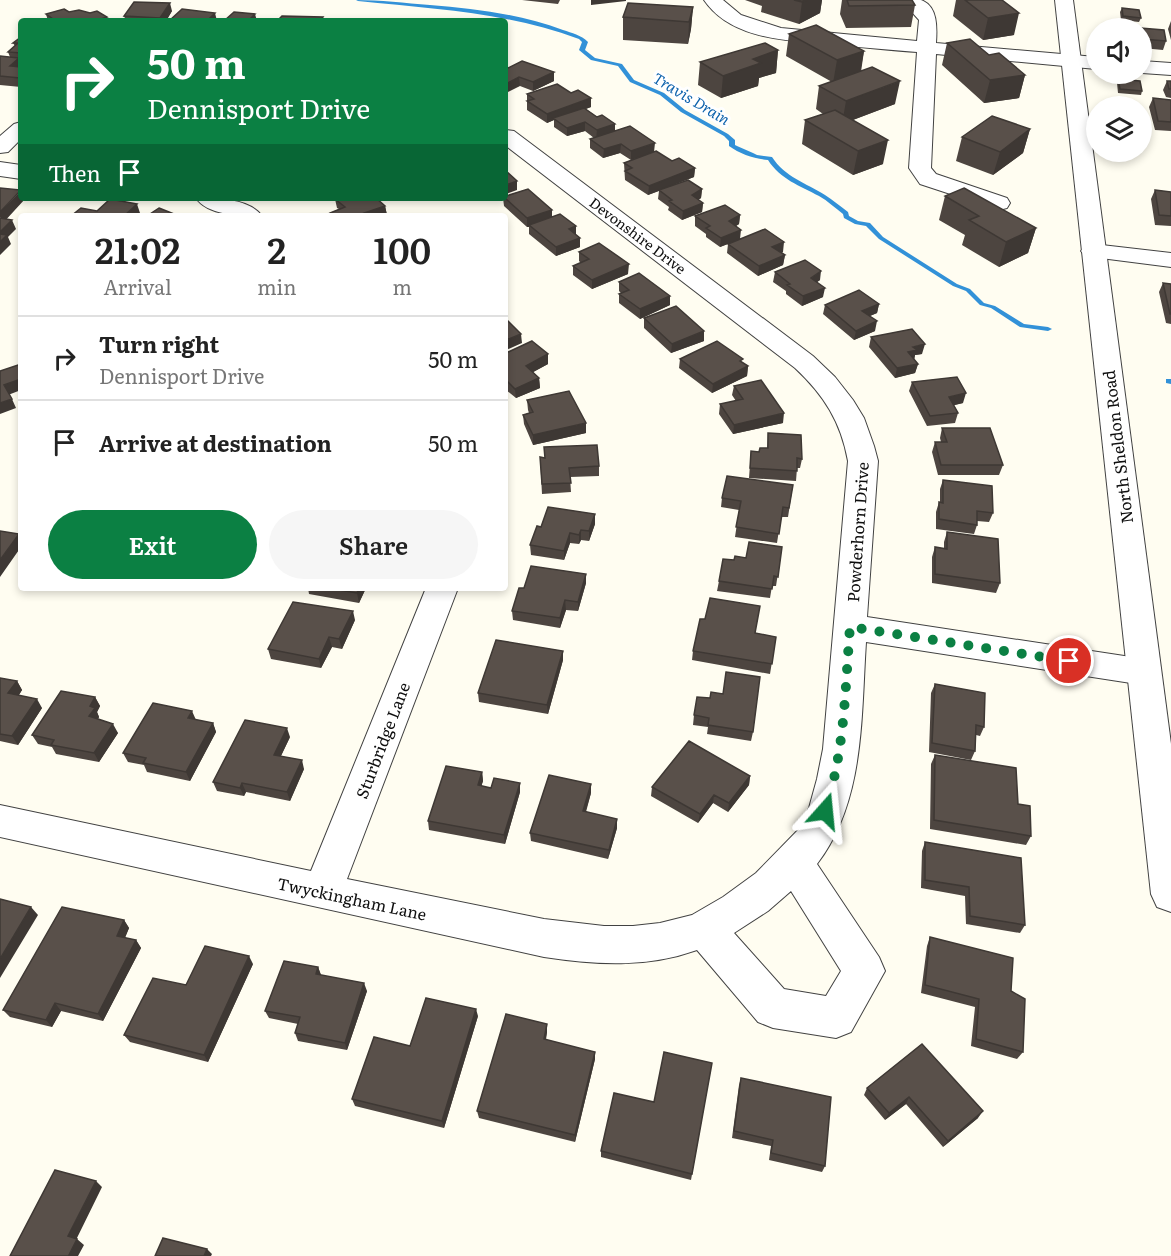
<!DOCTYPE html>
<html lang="en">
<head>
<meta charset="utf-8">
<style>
	:root { --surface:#fff; --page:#f6f6f6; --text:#222; --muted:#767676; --line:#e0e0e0; --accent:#0b8043 }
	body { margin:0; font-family:Literata,serif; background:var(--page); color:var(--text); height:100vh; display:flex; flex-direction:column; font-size:22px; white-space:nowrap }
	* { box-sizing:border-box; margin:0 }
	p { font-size:20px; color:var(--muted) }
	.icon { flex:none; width:33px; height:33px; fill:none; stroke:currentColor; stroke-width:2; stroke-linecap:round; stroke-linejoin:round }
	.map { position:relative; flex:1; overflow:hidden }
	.panel { position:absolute; left:18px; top:213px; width:490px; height:378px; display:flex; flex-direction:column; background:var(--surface); border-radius:6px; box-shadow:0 3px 9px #0003 }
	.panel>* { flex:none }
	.hud { position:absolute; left:18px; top:18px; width:490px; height:183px; border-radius:6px; box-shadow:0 3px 9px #0003; background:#0b8043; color:#fff; overflow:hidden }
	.buttons { position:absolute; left:1086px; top:18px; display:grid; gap:12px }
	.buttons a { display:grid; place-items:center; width:66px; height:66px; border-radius:50%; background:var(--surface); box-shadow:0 3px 9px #0003; font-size:30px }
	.pin { position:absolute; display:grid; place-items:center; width:51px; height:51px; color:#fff; margin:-26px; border:3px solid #fff; border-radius:50%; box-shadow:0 2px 6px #0007 }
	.me { position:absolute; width:66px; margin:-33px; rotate:18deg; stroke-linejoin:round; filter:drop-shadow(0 0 4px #0008) }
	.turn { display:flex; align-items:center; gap:21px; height:126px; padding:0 30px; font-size:27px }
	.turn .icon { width:78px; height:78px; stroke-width:2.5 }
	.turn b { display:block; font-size:42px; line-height:51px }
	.then { display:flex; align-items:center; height:57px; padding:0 30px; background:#0003; gap:12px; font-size:22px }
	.eta { display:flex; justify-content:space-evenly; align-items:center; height:102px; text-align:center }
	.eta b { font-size:36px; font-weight:600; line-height:42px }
	.primary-button { display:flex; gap:12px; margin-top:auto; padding:12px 30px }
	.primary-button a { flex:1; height:69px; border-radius:36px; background:var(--accent); color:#fff; font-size:24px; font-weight:600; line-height:69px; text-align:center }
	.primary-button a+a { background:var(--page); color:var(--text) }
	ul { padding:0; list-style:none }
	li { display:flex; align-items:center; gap:18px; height:84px; padding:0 30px; border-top:2px solid var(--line) }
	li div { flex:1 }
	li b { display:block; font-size:22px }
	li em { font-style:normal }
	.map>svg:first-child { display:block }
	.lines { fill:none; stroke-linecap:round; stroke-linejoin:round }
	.stream { fill:#3291d8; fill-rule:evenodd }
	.minor-casing { stroke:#424242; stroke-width:2 }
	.tertiary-casing { stroke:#424242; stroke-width:2 }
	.minor { fill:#fff; fill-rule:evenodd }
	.tertiary { fill:#fff; fill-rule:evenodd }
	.wall { fill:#4d4540 }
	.shaded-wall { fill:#3e3834 }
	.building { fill:#59504a; stroke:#3e3834; stroke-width:1.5 }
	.route { stroke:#0b8043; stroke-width:10; stroke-dasharray:0 18 }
	.labels { text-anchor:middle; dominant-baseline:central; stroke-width:6; stroke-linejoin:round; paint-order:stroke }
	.far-street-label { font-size:14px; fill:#0f0f0f; stroke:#fff }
	.far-water-label { font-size:15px; font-style:italic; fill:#0d62ac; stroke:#fff }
	.street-label { font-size:16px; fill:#0f0f0f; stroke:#fff }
</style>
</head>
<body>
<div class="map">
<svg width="1171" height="1256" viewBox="0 0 1171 1256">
	<rect width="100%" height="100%" fill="#fffdf1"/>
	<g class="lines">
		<path class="stream" d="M356 0C380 0 405 3 430 5 475 9 521 14 563 30 572 33 581 35 588 42L585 50 595 58 622 64 634 80 664 93 685 110 728 134 735 140V145L737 146 753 153 757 155 772 157C785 177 806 183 825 195 833 200 840 206 848 212L849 216 858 221 870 223 883 237 957 284 970 289 984 303 995 306 1024 324 1048 327 1052 329 1048 331 1020 327 991 308 980 305 966 291 953 286 879 239 866 226 855 224 844 218 843 214C835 208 828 201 819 196 800 186 780 179 768 160 755 159 740 154 729 146V141L724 136 681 112 660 95 630 82 618 66 591 60 579 50 582 42 579 39C505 12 435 9 358 1Z
			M1166 379H1171V384L1166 383Z"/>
		<g class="minor-casing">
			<path id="minor" d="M704 0H723L741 15 781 28 917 41 919 20 901 0C907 0 915 0 921 0 938 6 937 28 936 43L1096 57V69L936 54 931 168 936 174 1007 198 1010 203 1007 208 999 210 920 184 909 168 917 52C889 50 862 47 834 45 790 40 732 41 704 0Z
				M1142 61 1171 63V75L1142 73Z
				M21 122V139L8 152 0 153V136L14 124Z
				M506 130 514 131 813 356 835 377 853 400 864 418 874 446 878 461 867 617 1144 659 1156 663 1161 672 1156 681 1144 685 866 642C861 717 865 801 817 864L879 957 885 971 851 1032 836 1038 773 1028 758 1022 697 950C647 968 596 965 544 957L0 837V805L311 871 426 588H458L347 879 544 919 604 926H633L660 923 692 915 723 897 756 873 798 830 809 808 817 779 823 749 848 461C841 422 824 395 795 368L506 146ZM791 891 841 971 826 996 784 989 734 933 768 911Z
				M0 162 21 165V179L0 176Z
				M196 198C215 198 249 198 262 216 242 216 208 216 196 198Z
				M1093 244 1171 253V267L1085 256 1081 251 1085 246Z"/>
		</g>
		<g class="tertiary-casing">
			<path id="tertiary" d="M1055 0H1073L1171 744V912L1157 907 1151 894Z"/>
		</g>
		<use href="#minor" class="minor"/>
		<use href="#tertiary" class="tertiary"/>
	</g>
	<path class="wall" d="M522 0H560L558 4Z
		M745 0H822L820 13 799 24 761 12 762 6Z
		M842 0H912L915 5 911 27 846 28 840 14Z
		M956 0H1002L1014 35 983 40 953 16Z
		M693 7 691 29 688 44 623 40V17Z
		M1122 8 1141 18 1139 22 1121 20 1120 12Z
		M172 11 166 21H126L124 16Z
		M69 12 109 21H48L46 14Z
		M1171 21V40L1168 29Z
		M1128 27 1164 30 1166 41 1163 50 1142 48V28H1127Z
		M789 34 864 51 861 72 895 104 853 120 883 164 853 175 802 144 805 120 823 114 816 109 819 86 832 82 786 56Z
		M21 37V61H20L21 64V87L0 85V56L10 57 8 52 15 46 13 43Z
		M947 43 989 55 1025 75 1019 98 984 103 942 65Z
		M778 50 776 73 759 78 758 86 721 98 698 85 700 62Z
		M506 69 554 72V81L533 91 520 86Z
		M1118 79 1142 91 1141 95 1118 93 1117 83Z
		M1167 81H1171V98L1166 97 1163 90Z
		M527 94 591 107 586 109 597 117 615 124V131L672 161 695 168 694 177 672 185 702 189 701 198 698 200 703 203 702 212 682 220 668 210 669 207 658 199 659 191 648 195 625 180 624 163 645 155 631 160 620 153 603 158 590 148V139L594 138 585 131 567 136 554 127V120L547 123 527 110Z
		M1153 98 1171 100V131L1155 130 1149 107Z
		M1030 129 1023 153 993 175 956 161 962 137Z
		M1155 190 1171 192V226L1155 225 1151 199Z
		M945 196 1036 228 1028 253 999 267 962 245 965 235 939 220Z
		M503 198 552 210V217L576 226V235L580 238V247L556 256 529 234V227H527L504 206Z
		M335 199 385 206 387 215 383 216H330V213L339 209 337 208Z
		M740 215 739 224 736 226 740 239 783 252 781 253 785 255 783 265 758 276 727 253 728 244 720 247 706 237V234L695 226V216Z
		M579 252 628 274 592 289 573 275V266L581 263 579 261Z
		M775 272 820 280 817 282 823 297 802 306 786 294V291L773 282Z
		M619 282 670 296V305L640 319 619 303V294L621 293 619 291Z
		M1163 283 1171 284V324L1166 323 1159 292Z
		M879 304 877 313 870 316 875 331 854 340 823 314 825 305Z
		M644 318 704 341 671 353 644 328Z
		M871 337 922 354 915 355 914 360 918 364 915 373 895 378 869 347Z
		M506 353 548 354V364L533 372 539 378 540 388 516 398 506 390Z
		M680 359 742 362 748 366 747 376 712 393 679 368Z
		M912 382 963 403 954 405 958 413 955 423 927 426 909 391Z
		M734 386 783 423 733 434 719 414 720 404 736 401 732 395Z
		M527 400 586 433 533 445 524 424 523 415 529 413 528 410Z
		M942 428 1003 465 999 475H938L932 452 935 442H941L940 438Z
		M768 433 802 459 800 468H797L796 481 749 478 751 451 759 452 767 448Z
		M544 447 599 466V476L570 477 571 492 542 494 540 457 545 458Z
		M943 480 993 513 989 522 977 521V525L974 534 936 529V512L939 502 940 503V489Z
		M793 485 788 517H781L777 543 735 537 739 510 721 507 722 498Z
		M595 524 589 541 581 540 579 544 570 543 564 560 531 555 530 545 541 527Z
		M947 532 1000 583 996 593 932 583V557L935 547 944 549V542Z
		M782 547 776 586H772L770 598 717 591 719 581 734 560 746 558Z
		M586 574V583L578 611 566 610 560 628 513 620 512 611 524 588Z
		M308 588H366L359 603 309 594Z
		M355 620 342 649 332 647 321 668 271 659 268 649Z
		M755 633 776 637 770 674 692 660 693 651Z
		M563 651V660L548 714 479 702 478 693Z
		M0 678 17 681 22 690 19 695 42 708 18 745 0 741Z
		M935 684 984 727 980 736 976 735 975 751 971 760 929 752 931 693Z
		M723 694 753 732 751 741 707 734 708 727 693 725 694 715 710 698Z
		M95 697 100 706 97 712 99 717 98 719 118 733 99 762 56 754 52 747 38 744 32 735Z
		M196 720 213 723 216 732 190 781 147 772 144 765 128 762 123 753Z
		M290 737 281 756 304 769 290 801 246 792 244 796 217 791 213 782Z
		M935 755 1018 804 1031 836 1026 845 930 829 931 764Z
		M482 772 483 781 481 786 491 788 520 783V792L505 844 429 830 428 821Z
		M750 776 749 785 728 812 713 803 698 823 651 796 652 787Z
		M591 793 586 812 617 828 608 859 531 841 530 833Z
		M925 842 1025 925 1020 933 966 924 965 896 921 888 922 851Z
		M124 920 129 928 125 938 136 940 141 948 103 1021 61 1011 52 1027 10 1017 3 1010Z
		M930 937 1011 991 1023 1052 1017 1059 971 1046 975 1007 921 993 927 946Z
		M253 964 208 1062 130 1042 124 1035 186 985Z
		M318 967 321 975 367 991 347 1050 298 1041 295 1033 298 1024 269 1018 265 1011Z
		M478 1016 444 1128 355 1106 352 1099 410 1046Z
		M547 1024V1032L546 1040 595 1052V1059L575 1142 479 1118 477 1111Z
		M922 1044 978 1118 943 1147 906 1104 885 1120 864 1095 867 1088Z
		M712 1063 691 1180 601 1157V1151L654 1102Z
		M741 1078 825 1166 822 1172 769 1160 771 1146 732 1138 739 1085Z"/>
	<path class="shaded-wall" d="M591 0H626V1L591 5Z
		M807 0H822L820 13 799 24 802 2Z
		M170 3 172 11 166 21H161L160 18Z
		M693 7 691 29 688 44 689 22Z
		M215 13 217 21H207Z
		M1019 13 1014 35 983 40 988 18Z
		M255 14 257 21H248Z
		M107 17 109 21H95Z
		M778 50 776 73 759 78 758 86 721 98 723 76 753 59Z
		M864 51 860 73 833 83 837 60Z
		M19 58 21 67 10 66Z
		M554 72V81L533 91V82Z
		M1025 75 1019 98 984 103 990 80Z
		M519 77 520 86 506 93V84Z
		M900 81 895 104 842 124 846 101Z
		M591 98V107L556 119 553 118 554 120 547 123V114Z
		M585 122V131L567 136V128Z
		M615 124V133L596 139 597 130Z
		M1030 129 1023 153 993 175 1000 152Z
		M888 140 883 164 853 175 858 151Z
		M655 143 654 152 631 160V151Z
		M621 144 620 153 603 158 604 149Z
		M695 168 694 177 648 195 649 186Z
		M517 181V190L506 194V185Z
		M702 189 701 198 691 204 692 195Z
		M21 191V198H25V199L3 223 0 217V212Z
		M703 203 702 212 682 220 683 211Z
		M137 204 140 213 137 216H124Z
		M385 206 387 215 383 216H364V213Z
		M552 210V219L529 225V227H527V218Z
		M740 215 739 224 728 231 729 221Z
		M12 220 16 229 8 237 11 244 0 255V232Z
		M576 226V236L569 229Z
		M1036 228 1028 253 999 267 1006 242Z
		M741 230 740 239 720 247 721 238Z
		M580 238V247L556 256V247Z
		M784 242 783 252 771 257 772 247Z
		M785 255 783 265 758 276 759 266Z
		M629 264 628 274 592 289V280Z
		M821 271 820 280 810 287 811 278Z
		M825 288 823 297 802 306 803 296Z
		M670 296V305L640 319V309Z
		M879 304 877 313 860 320 862 311Z
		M877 321 875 331 854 340 856 331Z
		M704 331V341L671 353 672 344Z
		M521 334 522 343 506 350V340Z
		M925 344 922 354 915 355 914 360 908 352 913 347Z
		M548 354V364L526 376V366Z
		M918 364 915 373 895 378 897 368Z
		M748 366 747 376 712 393 713 384Z
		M539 378 540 388 516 398 515 389Z
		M21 379V390L8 395 4 385Z
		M966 393 963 403 947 407 949 397Z
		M12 399 16 408 0 414V403Z
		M784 413 783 423 733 434 734 425Z
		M586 423V433L533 445V435Z
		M595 514V524L589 541V531Z
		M581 530V540L579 544V535Z
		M570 533V543L564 560V551Z
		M19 534 21 539V547L0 577V560Z
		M586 574V583L578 611V602Z
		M359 588H366L359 603 357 593Z
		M565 600 566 610 560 628V618Z
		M353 611 355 620 342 649 339 639Z
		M329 637 332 647 321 668 319 659Z
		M563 651V660L548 714 547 705Z
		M17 681 22 690 14 702 8 693Z
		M95 697 100 706 97 712 99 717 94 725 89 716 90 706Z
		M37 699 42 708 18 745 12 736Z
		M192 711 196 720 188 718Z
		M213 723 216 732 190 781 186 772Z
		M113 724 118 733 99 762 94 753Z
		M287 728 290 737 277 764 274 755Z
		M302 760 304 769 290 801 287 792Z
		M482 772 483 781 479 794 478 785Z
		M750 776 749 785 728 812 729 803Z
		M242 783 246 792 244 796 240 788Z
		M520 783V792L505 844 504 835Z
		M591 784V793L583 820V811Z
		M714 795 713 803 698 823 700 814Z
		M617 819V828L608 859 609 850Z
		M31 907 38 915 0 978V959Z
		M124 920 129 928 122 944 117 936Z
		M136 940 141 948 103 1021 98 1014Z
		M249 956 253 964 208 1062 204 1055Z
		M318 967 321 975 316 974Z
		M364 983 367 991 347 1050 345 1043Z
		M55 1003 61 1011 52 1027 46 1020Z
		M476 1009 478 1016 444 1128 442 1121Z
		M547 1024V1032L544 1047V1039Z
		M595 1052V1059L575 1142V1135Z
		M909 1097 906 1104 885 1120 889 1113Z
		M983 1111 978 1118 943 1147 948 1141Z
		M96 1181 102 1187 75 1242 68 1236Z
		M77 1239 84 1245 78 1256H70L69 1255Z
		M207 1249 212 1254 211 1256H204Z"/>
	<path class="building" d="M794 0H807L802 2Z
		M847 0H912L915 5 849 6Z
		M965 0H1002L1019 13 988 18Z
		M134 2 170 3 160 18 124 16Z
		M628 3 693 7 689 22 623 17Z
		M1122 8 1139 10 1141 18 1123 16Z
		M64 9 69 12 79 10 90 13 97 11 107 17 95 21H56L46 14Z
		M182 9 215 13 207 21H169Z
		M234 12 255 14 248 21H224Z
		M282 16 323 17 320 21H277Z
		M816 25 864 51 837 60 789 34Z
		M1128 27 1164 30 1166 41 1142 39V28H1128Z
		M21 37V53L8 52 18 43H13Z
		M970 39 989 55 999 53 1025 75 990 80 947 43Z
		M765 43 778 50 753 59 761 63 723 76 700 62Z
		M0 56 19 58 10 66 21 67V77L20 78 0 76Z
		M522 61 554 72 533 82 519 77 506 84V69Z
		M872 67 900 81 846 101 819 86Z
		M1118 79 1140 81 1142 91 1120 89Z
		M1167 81H1171V89H1169Z
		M557 84 571 93 578 90 591 98 547 114 527 101 534 99 527 94Z
		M1153 98 1171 100V122L1158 121Z
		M584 108 597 117 602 115 615 124 597 130 585 122 567 128 553 118Z
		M835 110 888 140 858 151 805 120Z
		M992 116 1030 129 1000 152 962 137Z
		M630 126 655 143 631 151 621 144 604 149 590 139Z
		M656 151 672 161 679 158 695 168 649 186 625 171 632 168 624 163Z
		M506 171 517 181 506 185Z
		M688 180 702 189 692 195 703 203 683 211 669 201 672 200 659 190Z
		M0 188 21 190 0 212Z
		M964 188 1036 228 1006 242 969 220 979 216 945 196Z
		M528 189 552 210 527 218 505 198 506 196Z
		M1155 190 1171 192V216L1159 215Z
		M337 198H376L385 206 364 213 367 216H333L330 213 345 207 335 199Z
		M110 199 137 204 124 216H71L81 208 97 211Z
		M725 205 740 215 729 221 741 230 721 238 706 228 710 226 695 216Z
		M159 208 179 216H147Z
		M560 214 576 226 569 229 580 238 556 247 529 225Z
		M0 218 12 220 0 232Z
		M765 229 784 242 772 247 785 255 759 266 728 244Z
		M0 234 7 235 0 242Z
		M599 243 629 264 592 280 573 266 589 259 579 252Z
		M805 260 821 271 811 278 825 288 803 296 787 285 790 284 775 272Z
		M639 273 670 296 640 309 619 294 629 290 619 282Z
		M1163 283 1171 284V314H1170Z
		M859 290 879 304 862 311 877 321 856 331 825 305Z
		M676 306 704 331 672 344 644 318Z
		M506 319 521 334 506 340Z
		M912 329 925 344 913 347 917 350 908 352 918 364 897 368 871 337Z
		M532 341 548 354 526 366 539 378 515 389 506 380V353Z
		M717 341 743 359 740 361 748 366 713 384 680 359Z
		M21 364V379L4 385 12 399 0 403V371Z
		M957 377 966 393 949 397 958 413 930 416 912 382Z
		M761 380 784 413 734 425 720 404 743 399 734 386Z
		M569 391 586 423 533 435 523 415 533 412 527 400Z
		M942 428H990L1003 465H941L935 442H947Z
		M768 433 801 435 802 459 797 458V471L750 468 751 451 759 452 760 448H768Z
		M597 445 599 466 569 468 571 483 542 484 540 457 545 458 544 447Z
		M727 476 793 485 789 508 783 507 779 534 736 527 741 501 722 498Z
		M943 480 992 486 993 513 977 511V525L939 519V502L943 503Z
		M548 507 595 514 589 531 581 530 579 535 570 533 564 551 530 545 537 526 541 527Z
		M0 531 19 534 0 560Z
		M947 532 998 539 1000 583 935 574V547L947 549Z
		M749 542 782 547 778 577 774 576 772 589 719 581 723 559 734 560 735 556 746 558Z
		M531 566 586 574 578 602 565 600 560 618 512 611 519 588H524Z
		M327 588H359L357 593Z
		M710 598 760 606 755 633 776 637 772 664 693 651 700 619H705Z
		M293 602 353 611 339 639 329 637 319 659 268 649Z
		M496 640 563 651 547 705 478 693Z
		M726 672 760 677 753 732 708 725 709 718 694 715 697 697 710 698 711 692 723 694Z
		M0 678 17 681 8 693 37 699 12 736 0 734Z
		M935 684 985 693 984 727 976 725 975 751 932 743Z
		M61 691 95 697 90 706 95 708 89 716 113 724 94 753 51 745 54 740 32 735Z
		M153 703 192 711 188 718 213 723 186 772 143 763 146 758 123 753Z
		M245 720 287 728 274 755 302 760 287 792 242 783 240 788 213 782Z
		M689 741 750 776 729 803 714 795 700 814 652 787Z
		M935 755 1016 768 1018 804 1030 806 1031 836 934 820Z
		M446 766 482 772 478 785 491 788 494 778 520 783 504 835 428 821Z
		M549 775 591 784 583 811 617 819 609 850 530 833Z
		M925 842 1021 858 1025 925 970 916 969 887 925 880Z
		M0 899 31 907 0 959Z
		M62 907 124 920 117 936 136 940 98 1014 55 1003 46 1020 3 1010Z
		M930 937 1013 958 1011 991 1025 999 1023 1052 976 1039 979 999 925 985Z
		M205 946 249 956 204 1055 124 1035 153 978 186 985Z
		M284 961 318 967 316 974 364 983 345 1043 295 1033 300 1017 265 1011Z
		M426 998 476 1009 442 1121 352 1099 374 1037 410 1046Z
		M506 1014 547 1024 544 1039 595 1052 575 1135 477 1111Z
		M922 1044 983 1111 948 1141 909 1097 889 1113 867 1088Z
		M664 1052 712 1063 692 1174 601 1151 614 1093 654 1102Z
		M741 1078 831 1097 825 1166 771 1153 773 1140 734 1131Z
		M55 1170 96 1181 68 1236 77 1239 69 1255 73 1256H10Z
		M163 1238 207 1249 204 1256H155Z"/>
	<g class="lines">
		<path class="route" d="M825 811C845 751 845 689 850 627L1069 661"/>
	</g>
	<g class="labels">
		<g class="far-street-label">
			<text transform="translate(638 235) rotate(37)">Devonshire Drive</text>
		</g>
		<g class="far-water-label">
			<text transform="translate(692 98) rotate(31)">Travis Drain</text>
		</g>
		<g class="street-label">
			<text transform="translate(1117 447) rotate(-97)">North Sheldon Road</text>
			<text transform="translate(857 532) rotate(-86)">Powderhorn Drive</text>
			<text transform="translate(382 740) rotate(-69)">Sturbridge Lane</text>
			<text transform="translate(352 898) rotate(12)">Twyckingham Lane</text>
		</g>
	</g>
</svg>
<div class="buttons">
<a><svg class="icon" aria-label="sound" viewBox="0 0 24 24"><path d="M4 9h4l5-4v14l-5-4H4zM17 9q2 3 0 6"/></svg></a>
<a><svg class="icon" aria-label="layers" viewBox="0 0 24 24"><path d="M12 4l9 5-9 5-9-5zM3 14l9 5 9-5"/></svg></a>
</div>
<div class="pin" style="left:1069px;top:661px;background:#d93025"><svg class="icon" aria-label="arrive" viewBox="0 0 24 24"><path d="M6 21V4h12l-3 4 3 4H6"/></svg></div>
<svg class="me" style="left:825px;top:811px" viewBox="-20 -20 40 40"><path d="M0-17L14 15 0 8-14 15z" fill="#0b8043" stroke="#fff" stroke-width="4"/></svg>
<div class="hud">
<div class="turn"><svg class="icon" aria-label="right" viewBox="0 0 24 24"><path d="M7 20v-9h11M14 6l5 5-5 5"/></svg><div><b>50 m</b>Dennisport Drive</div></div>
<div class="then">Then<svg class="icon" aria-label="arrive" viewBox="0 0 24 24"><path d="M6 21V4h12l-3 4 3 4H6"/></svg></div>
</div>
<section class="panel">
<div class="eta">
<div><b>21:02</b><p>Arrival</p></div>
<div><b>2</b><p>min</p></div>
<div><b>100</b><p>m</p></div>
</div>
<ul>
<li><svg class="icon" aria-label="right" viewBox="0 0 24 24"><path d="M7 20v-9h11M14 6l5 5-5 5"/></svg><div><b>Turn right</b><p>Dennisport Drive</p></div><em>50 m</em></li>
<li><svg class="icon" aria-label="arrive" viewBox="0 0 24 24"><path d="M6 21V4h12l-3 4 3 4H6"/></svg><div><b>Arrive at destination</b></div><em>50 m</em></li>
</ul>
<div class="primary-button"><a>Exit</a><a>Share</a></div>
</section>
</div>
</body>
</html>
